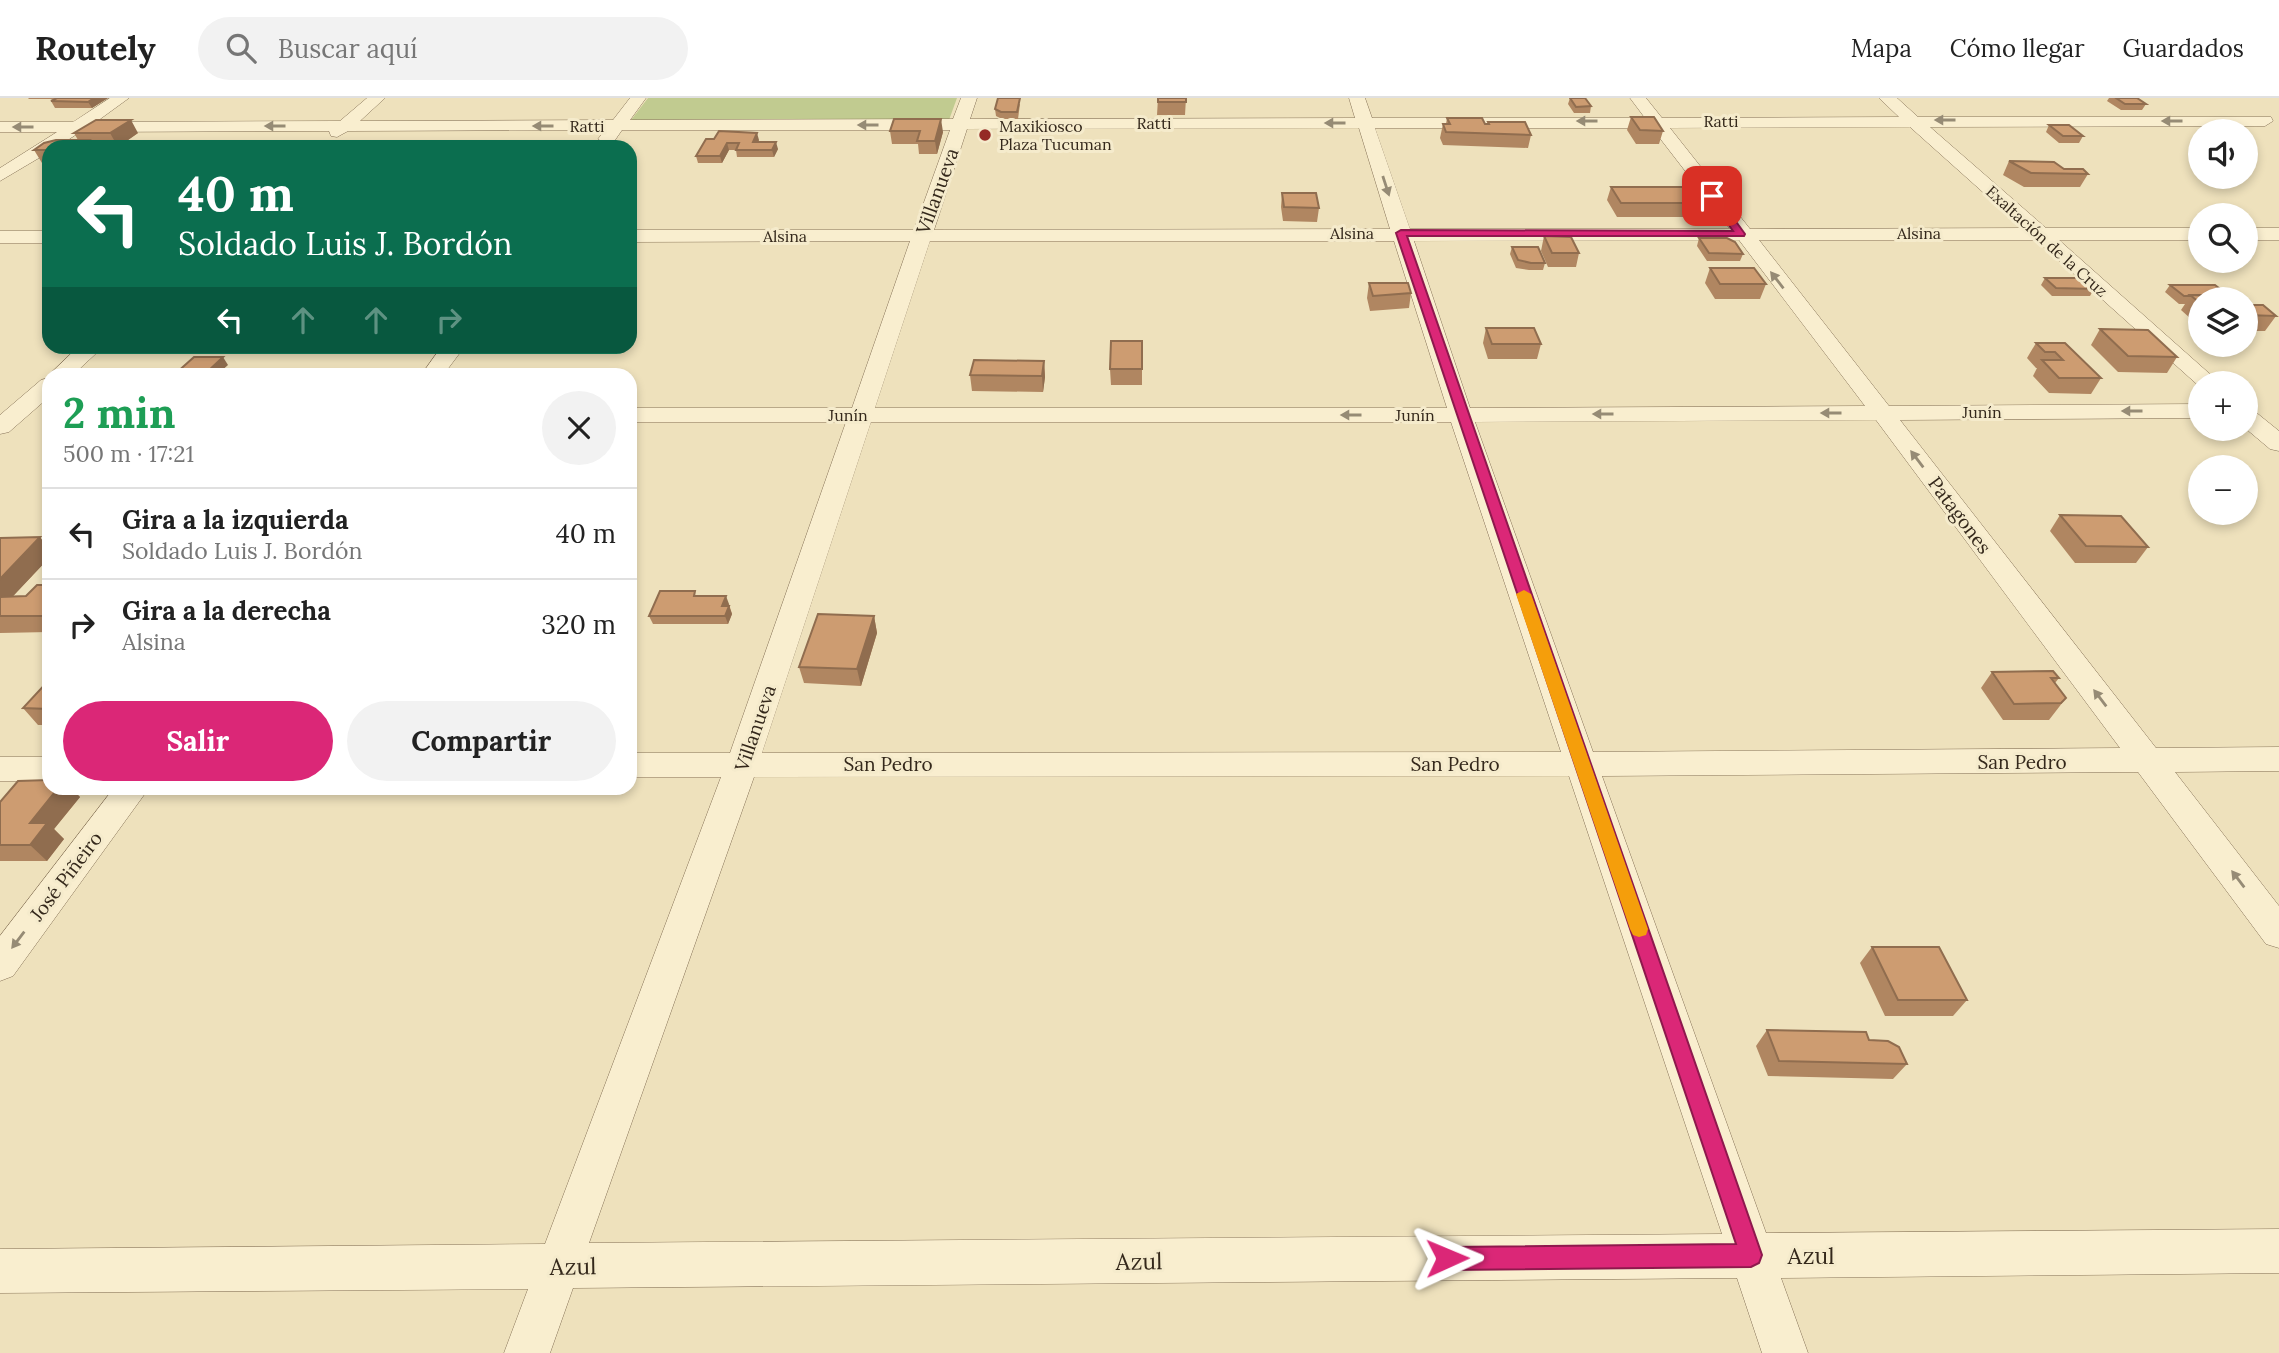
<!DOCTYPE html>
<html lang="es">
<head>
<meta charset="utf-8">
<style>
	:root { --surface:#fff; --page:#f2f2f2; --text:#222; --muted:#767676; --line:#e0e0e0; --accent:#db2777 }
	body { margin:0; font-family:Lora,serif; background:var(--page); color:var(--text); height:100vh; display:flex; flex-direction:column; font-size:26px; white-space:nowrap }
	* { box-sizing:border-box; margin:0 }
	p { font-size:23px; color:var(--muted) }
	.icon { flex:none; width:38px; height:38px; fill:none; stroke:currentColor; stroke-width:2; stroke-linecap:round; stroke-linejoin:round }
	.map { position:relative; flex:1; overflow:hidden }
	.panel { position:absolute; left:42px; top:270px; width:595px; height:427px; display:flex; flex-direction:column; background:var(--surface); border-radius:21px; box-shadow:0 4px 10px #0003 }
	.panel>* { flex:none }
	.guide { position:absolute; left:42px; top:42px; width:595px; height:214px; border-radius:21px; box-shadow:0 4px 10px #0003; background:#0b6e4f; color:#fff; overflow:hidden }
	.controls { position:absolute; left:2188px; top:21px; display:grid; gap:14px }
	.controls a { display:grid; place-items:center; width:70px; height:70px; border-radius:50%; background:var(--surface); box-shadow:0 4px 10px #0003; font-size:35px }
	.pin { position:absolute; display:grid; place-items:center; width:60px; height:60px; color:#fff; margin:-30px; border-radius:14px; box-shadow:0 4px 10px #0006 }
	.me { position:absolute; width:77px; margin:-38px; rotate:89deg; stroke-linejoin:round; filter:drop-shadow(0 0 5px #0008) }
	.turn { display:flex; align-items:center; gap:24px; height:147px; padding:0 21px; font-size:32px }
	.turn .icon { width:91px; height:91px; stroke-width:2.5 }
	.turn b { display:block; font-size:49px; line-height:60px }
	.lanes { display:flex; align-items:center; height:66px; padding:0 21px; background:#0003; justify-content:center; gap:35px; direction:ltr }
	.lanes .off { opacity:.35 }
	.round { display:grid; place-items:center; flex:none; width:74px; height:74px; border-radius:37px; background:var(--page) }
	.headline { display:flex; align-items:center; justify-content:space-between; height:119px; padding:0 21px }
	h1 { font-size:42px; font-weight:700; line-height:52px; color:#1e9e55 }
	.button { display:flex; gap:14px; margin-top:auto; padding:14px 21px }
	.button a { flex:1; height:80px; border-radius:42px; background:var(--accent); color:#fff; font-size:28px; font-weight:700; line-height:80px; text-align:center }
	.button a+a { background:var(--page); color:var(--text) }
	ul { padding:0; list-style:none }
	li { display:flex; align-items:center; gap:21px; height:91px; padding:0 21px; border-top:2px solid var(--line) }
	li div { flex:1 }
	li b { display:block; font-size:26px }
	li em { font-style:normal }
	header { display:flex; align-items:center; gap:42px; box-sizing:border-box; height:98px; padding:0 35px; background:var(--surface); border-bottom:2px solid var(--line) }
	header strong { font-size:33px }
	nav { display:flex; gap:38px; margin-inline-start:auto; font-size:24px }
	.search { width:490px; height:63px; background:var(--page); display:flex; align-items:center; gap:18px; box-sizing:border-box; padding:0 24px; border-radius:38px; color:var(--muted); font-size:26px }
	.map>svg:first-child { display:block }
	.green { fill:#c1cb90 }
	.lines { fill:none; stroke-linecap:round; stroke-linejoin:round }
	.minor-casing { stroke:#857156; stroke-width:1 }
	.minor { fill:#f9eecf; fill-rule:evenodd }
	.wall { fill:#b08661 }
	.shaded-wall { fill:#906d4f }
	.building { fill:#cd9c71; stroke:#906d4f; stroke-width:2 }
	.oneway { fill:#968b75 }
	.route { fill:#db2777; stroke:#8e194d; stroke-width:2 }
	.slow { fill:#f59e0b }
	.poi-dot { fill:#952a25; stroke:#f5ebcc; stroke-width:2.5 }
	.labels { text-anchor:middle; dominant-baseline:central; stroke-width:6; stroke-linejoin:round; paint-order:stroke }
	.far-street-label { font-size:16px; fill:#34281b; stroke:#f5ebcc }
	.far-poi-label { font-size:16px; fill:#34281b; stroke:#f5ebcc; text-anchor:start }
	.street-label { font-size:19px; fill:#34281b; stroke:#f5ebcc }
	.near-street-label { font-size:23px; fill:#34281b; stroke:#f5ebcc }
</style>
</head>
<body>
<header>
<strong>Routely</strong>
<div class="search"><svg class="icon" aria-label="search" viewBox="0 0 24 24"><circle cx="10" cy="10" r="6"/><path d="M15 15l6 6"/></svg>Buscar aquí</div>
<nav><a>Mapa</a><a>Cómo llegar</a><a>Guardados</a></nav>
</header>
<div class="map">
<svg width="2279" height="1255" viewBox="0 0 2279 1255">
	<rect width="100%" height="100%" fill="#eee1bc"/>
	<path class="green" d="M648 0H957L949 22H631Z"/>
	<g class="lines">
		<g class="minor-casing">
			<path id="minor" d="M110 0H129L96 24 340 23 367 0H385L360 23 613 22 630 0H646L630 22 953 21 961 0H977L970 21 1355 20 1349 0H1365L1372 20H1645L1630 0H1646L1662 20 1899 19 1879 0H1897L1918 19H2271L2273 23 2265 28 1930 29 2046 130H2200V142H2059L2220 285H2200V289L2036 142H1759L1889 308 2200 306V320L1900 322 2156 650 2279 649V673L2175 674 2279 808V850L2266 846 2138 674 1602 678 1766 1135 2279 1131V1175L1781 1180 1808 1255H1762L1737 1180 573 1190 550 1255H504L528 1191 0 1195V1151L545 1146 721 679H630V655H730L846 324H630V310H852L910 143 630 144V132H914L950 32H622L613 45 607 46 598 41 605 32 348 33 337 39 331 38 329 33 80 34 57 49H49V54L0 83V70L57 34H0V24H73ZM1910 29 2023 130 1750 131 1670 30ZM1359 30 1390 131 934 132 967 31ZM1375 30H1652L1730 131H1410ZM1739 142 1865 308 1470 310 1414 143ZM930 143H1394L1447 310H875ZM1876 322 2120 650 1593 654 1475 324ZM871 324H1451L1561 654 762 655ZM1569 678 1722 1136 589 1145 754 679Z
				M2245 130H2279V142H2245Z
				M0 133H49V145H0Z
				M79 248H104L74 276H50Z
				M442 248H465L444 276H422Z
				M49 280V299L9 334 0 336V317L41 282Z
				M2245 310 2253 312 2279 333V353L2270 351 2245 330Z
				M0 659H49V683H0Z
				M114 690H149L13 878 0 883V838Z"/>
		</g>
		<use href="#minor" class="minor"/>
	</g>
	<path class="wall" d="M28 0H108L92 10H55L51 3 55 1H29Z
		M1158 0H1186L1185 17H1157Z
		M1570 0 1591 8 1590 15H1574L1568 6Z
		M2109 0H2137L2146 6 2142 12H2121L2107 3Z
		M1020 6 1018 21H1002L996 18 995 11Z
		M1631 19 1663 33 1659 46H1636L1627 32Z
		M1447 20 1485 26H1488V24L1531 37 1528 50 1443 47 1440 40 1443 26H1446Z
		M894 21 943 34 937 56H919L918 46H892L890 33Z
		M2049 27 2083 38 2079 45H2059L2046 34Z
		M74 35H138L118 49H49V65H42L34 52 78 42Z
		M706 41 759 42 758 44 778 51 774 59H737L736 52H729L722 65H698L696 58Z
		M2009 63 2064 71 2088 76 2080 89H2024L2003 77Z
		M1611 89 1712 105 1708 119H1617L1607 102Z
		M1282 95 1319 110 1317 124 1283 123 1281 109Z
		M1544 138 1579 155 1576 169H1548L1541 153Z
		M1699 140 1743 156 1740 163H1707L1697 148Z
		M1512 149 1545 165 1543 172H1529L1516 170 1510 156Z
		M1710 170 1766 186 1760 201H1715L1705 185Z
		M2045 180 2094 191 2090 198H2052L2041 187Z
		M1369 185 1411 195 1409 210 1370 213 1367 200Z
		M2170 187 2229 198 2226 201H2200V229L2181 212 2185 206H2179L2165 194Z
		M2245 207 2276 218 2265 233H2245Z
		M1486 230 1541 246 1537 261H1488L1483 245Z
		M2100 231 2177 259 2167 275 2118 274 2091 247Z
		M1142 243V287H1111L1110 271Z
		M2036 245H2065L2101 280 2091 296 2049 295 2033 278 2037 270H2036L2027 260Z
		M1044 263 1045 279 1043 294 972 293 970 277Z
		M2060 417 2148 449 2136 465H2075L2050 433Z
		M0 440 49 451V460L13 498H26L49 487V534L0 535Z
		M697 498 729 506 732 516 728 526H653L649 518Z
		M874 518 877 535 861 588 804 585 799 569Z
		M1992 574 2059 580 2055 585 2066 600 2049 622H2003L1981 590Z
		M49 582V627H38L23 610Z
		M49 690H71L80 699 54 731 64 741 47 763H0V704Z
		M1872 849 1967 902 1953 918H1885L1860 865Z
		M1767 932 1907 966 1893 981 1768 978 1756 948Z"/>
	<path class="shaded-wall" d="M94 0H108L92 10 88 4Z
		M941 21 943 34 937 56 935 43Z
		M131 22 138 35 118 49 110 35Z
		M757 35 759 42 754 51 753 44Z
		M89 42 94 49H79Z
		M776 44 778 51 774 59 772 52Z
		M727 45 729 52 722 65 720 58Z
		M223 259 228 267 218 276H205Z
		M1044 263 1045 279 1043 294 1042 278Z
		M40 439 49 451V460L0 512V481Z
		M726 498 729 506 725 516 722 508Z
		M729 508 732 516 728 526 725 518Z
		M874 518 877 535 861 588 857 571Z
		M58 690H71L80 699 54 731 64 741 47 763 30 747V725Z"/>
	<path class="building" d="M57 0H94L88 4 51 3Z
		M998 0H1020L1017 14H1001L995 11Z
		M1158 0H1186V4H1158Z
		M1570 0H1585L1591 8 1576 9Z
		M2116 0H2137L2146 6H2125Z
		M1631 19H1654L1663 33 1640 32Z
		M1447 20H1482L1485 26H1489L1488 24H1525L1531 37 1446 34 1443 26H1450Z
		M894 21H941L935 43H917L920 33H890Z
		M96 22H131L110 35H74Z
		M2049 27H2069L2083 38H2063Z
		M719 33 757 35 753 44H776L772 52H736L739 45H727L720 58H696L706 41H714Z
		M56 42H89L79 49H49V52H34L44 45Z
		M2009 63 2054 64 2064 71H2083L2088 76 2031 75Z
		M1611 89H1701L1712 105H1621Z
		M1282 95H1316L1319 110 1284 109Z
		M1544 138 1571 139 1579 155H1552Z
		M1699 140H1727L1735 144 1743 156 1709 155Z
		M1512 149H1538L1545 165H1531L1518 162Z
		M1710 170H1754L1766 186H1720Z
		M2045 180H2082L2094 191 2056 190Z
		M1369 185H1408L1411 195 1373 198Z
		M2170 187H2215L2229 198 2190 197 2192 198H2184Z
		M2190 197H2220L2224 201H2200V205Z
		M2245 207H2263L2276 218 2245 217Z
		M1486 230H1534L1541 246H1492Z
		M2100 231 2148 232 2177 259 2128 258Z
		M1111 243H1142V271H1110Z
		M2036 245H2065L2101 280H2059L2042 262H2063L2055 254H2045Z
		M194 259H223L205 276H175Z
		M974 262 1044 263 1042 278 970 277Z
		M2060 417 2121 418 2148 449 2086 448Z
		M40 439 0 481V440Z
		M37 487H49V518H0V499L26 498Z
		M660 493H695L694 498H726L722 508H729L725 518H649Z
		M818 516 874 518 857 571 799 569Z
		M2053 573 2059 580H2051L2066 600 2061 605 2014 606 1992 574Z
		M49 582V611L23 610Z
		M49 682V690H58L30 725H47L30 747H0V704L18 683Z
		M1872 849H1939L1967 902H1898Z
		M1767 932 1866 934 1869 942 1888 943 1899 949 1907 966 1779 963Z"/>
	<defs><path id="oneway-solid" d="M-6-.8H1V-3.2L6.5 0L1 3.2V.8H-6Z" transform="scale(1.75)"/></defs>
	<g class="oneway">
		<use href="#oneway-solid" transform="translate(1945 22) rotate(-180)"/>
		<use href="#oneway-solid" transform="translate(1587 23) rotate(180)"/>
		<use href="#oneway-solid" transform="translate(2172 23) rotate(-180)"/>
		<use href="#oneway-solid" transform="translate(1335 25) rotate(180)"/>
		<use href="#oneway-solid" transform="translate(868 27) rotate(180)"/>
		<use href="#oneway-solid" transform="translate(275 28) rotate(180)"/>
		<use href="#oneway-solid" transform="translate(543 28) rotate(-180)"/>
		<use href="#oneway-solid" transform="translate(23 29) rotate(180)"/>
		<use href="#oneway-solid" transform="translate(1386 88) rotate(72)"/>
		<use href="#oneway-solid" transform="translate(1777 182) rotate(-128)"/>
		<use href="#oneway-solid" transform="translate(2132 313) rotate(180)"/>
		<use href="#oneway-solid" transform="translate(1831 315) rotate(180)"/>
		<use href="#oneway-solid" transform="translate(1603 316) rotate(180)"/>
		<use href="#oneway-solid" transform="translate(1351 317) rotate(180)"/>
		<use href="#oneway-solid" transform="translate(1917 361) rotate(-127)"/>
		<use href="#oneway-solid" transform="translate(2100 600) rotate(-127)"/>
		<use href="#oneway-solid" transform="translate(2238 781) rotate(-127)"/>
		<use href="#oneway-solid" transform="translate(18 842) rotate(127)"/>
	</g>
	<path class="route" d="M1709 96H1716L1745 136 1744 138H1407L1762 1157 1759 1165 1751 1169 1447 1172 1439 1168 1435 1160 1439 1152 1447 1149 1736 1146 1396 135 1401 132 1733 133 1708 98Z"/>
	<path class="slow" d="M1524 492 1531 496 1648 831 1646 837 1639 839 1633 837 1630 831 1516 496Z"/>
	<circle class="poi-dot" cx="985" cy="37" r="7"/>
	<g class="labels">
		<g class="far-street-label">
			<text x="1721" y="23">Ratti</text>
			<text x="1154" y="25">Ratti</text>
			<text x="587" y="28">Ratti</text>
			<text x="1352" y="135">Alsina</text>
			<text x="1919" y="135">Alsina</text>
			<text x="785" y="138">Alsina</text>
			<text transform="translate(2047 143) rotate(42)">Exaltación de la Cruz</text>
			<text x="1982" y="314">Junín</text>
			<text x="848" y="317">Junín</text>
			<text x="1415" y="317">Junín</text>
		</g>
		<g class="far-poi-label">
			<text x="999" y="28">Maxikiosco<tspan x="999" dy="18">Plaza Tucuman</tspan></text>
		</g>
		<g class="street-label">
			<text transform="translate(937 93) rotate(-70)">Villanueva</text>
			<text transform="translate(1960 417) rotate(53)">Patagones</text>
			<text transform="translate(755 630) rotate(-71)">Villanueva</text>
			<text x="2022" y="664">San Pedro</text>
			<text x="888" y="666">San Pedro</text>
			<text x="1455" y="666">San Pedro</text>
			<text transform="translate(66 778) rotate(-53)">José Piñeiro</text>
		</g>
		<g class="near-street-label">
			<text x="1811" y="1157">Azul</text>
			<text transform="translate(1139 1163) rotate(-1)">Azul</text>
			<text transform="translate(573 1168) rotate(-1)">Azul</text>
		</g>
	</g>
</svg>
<div class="controls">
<a><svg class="icon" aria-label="sound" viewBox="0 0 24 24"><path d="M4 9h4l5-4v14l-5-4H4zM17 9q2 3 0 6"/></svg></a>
<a><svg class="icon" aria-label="search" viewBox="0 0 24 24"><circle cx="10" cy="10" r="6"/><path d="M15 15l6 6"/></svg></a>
<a><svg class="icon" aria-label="layers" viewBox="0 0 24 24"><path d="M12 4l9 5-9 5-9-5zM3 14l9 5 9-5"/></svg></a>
<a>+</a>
<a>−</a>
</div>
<div class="pin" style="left:1712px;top:98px;background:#d93025"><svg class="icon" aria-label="arrive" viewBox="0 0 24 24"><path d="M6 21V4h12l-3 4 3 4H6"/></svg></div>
<svg class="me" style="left:1447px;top:1160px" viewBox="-20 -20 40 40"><path d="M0-17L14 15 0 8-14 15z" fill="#db2777" stroke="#fff" stroke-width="4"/></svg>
<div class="guide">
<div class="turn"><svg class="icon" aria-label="left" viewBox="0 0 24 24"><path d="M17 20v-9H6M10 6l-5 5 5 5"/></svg><div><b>40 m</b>Soldado Luis J. Bordón</div></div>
<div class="lanes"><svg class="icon" aria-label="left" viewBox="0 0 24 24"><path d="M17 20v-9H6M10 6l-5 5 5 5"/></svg><svg class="icon off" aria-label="ahead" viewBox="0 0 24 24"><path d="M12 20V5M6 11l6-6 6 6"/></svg><svg class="icon off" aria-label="ahead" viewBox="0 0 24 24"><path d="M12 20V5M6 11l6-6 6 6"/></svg><svg class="icon off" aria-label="right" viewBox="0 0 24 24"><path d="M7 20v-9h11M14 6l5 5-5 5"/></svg></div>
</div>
<section class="panel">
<div class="headline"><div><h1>2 min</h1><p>500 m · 17:21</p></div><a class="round"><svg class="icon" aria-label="close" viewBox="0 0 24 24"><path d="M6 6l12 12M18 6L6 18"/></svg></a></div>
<ul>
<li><svg class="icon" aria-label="left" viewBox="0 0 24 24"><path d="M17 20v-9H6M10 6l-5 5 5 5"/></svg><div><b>Gira a la izquierda</b><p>Soldado Luis J. Bordón</p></div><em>40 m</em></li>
<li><svg class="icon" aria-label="right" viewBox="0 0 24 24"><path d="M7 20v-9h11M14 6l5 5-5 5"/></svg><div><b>Gira a la derecha</b><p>Alsina</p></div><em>320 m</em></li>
</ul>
<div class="button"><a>Salir</a><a>Compartir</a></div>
</section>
</div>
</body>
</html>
